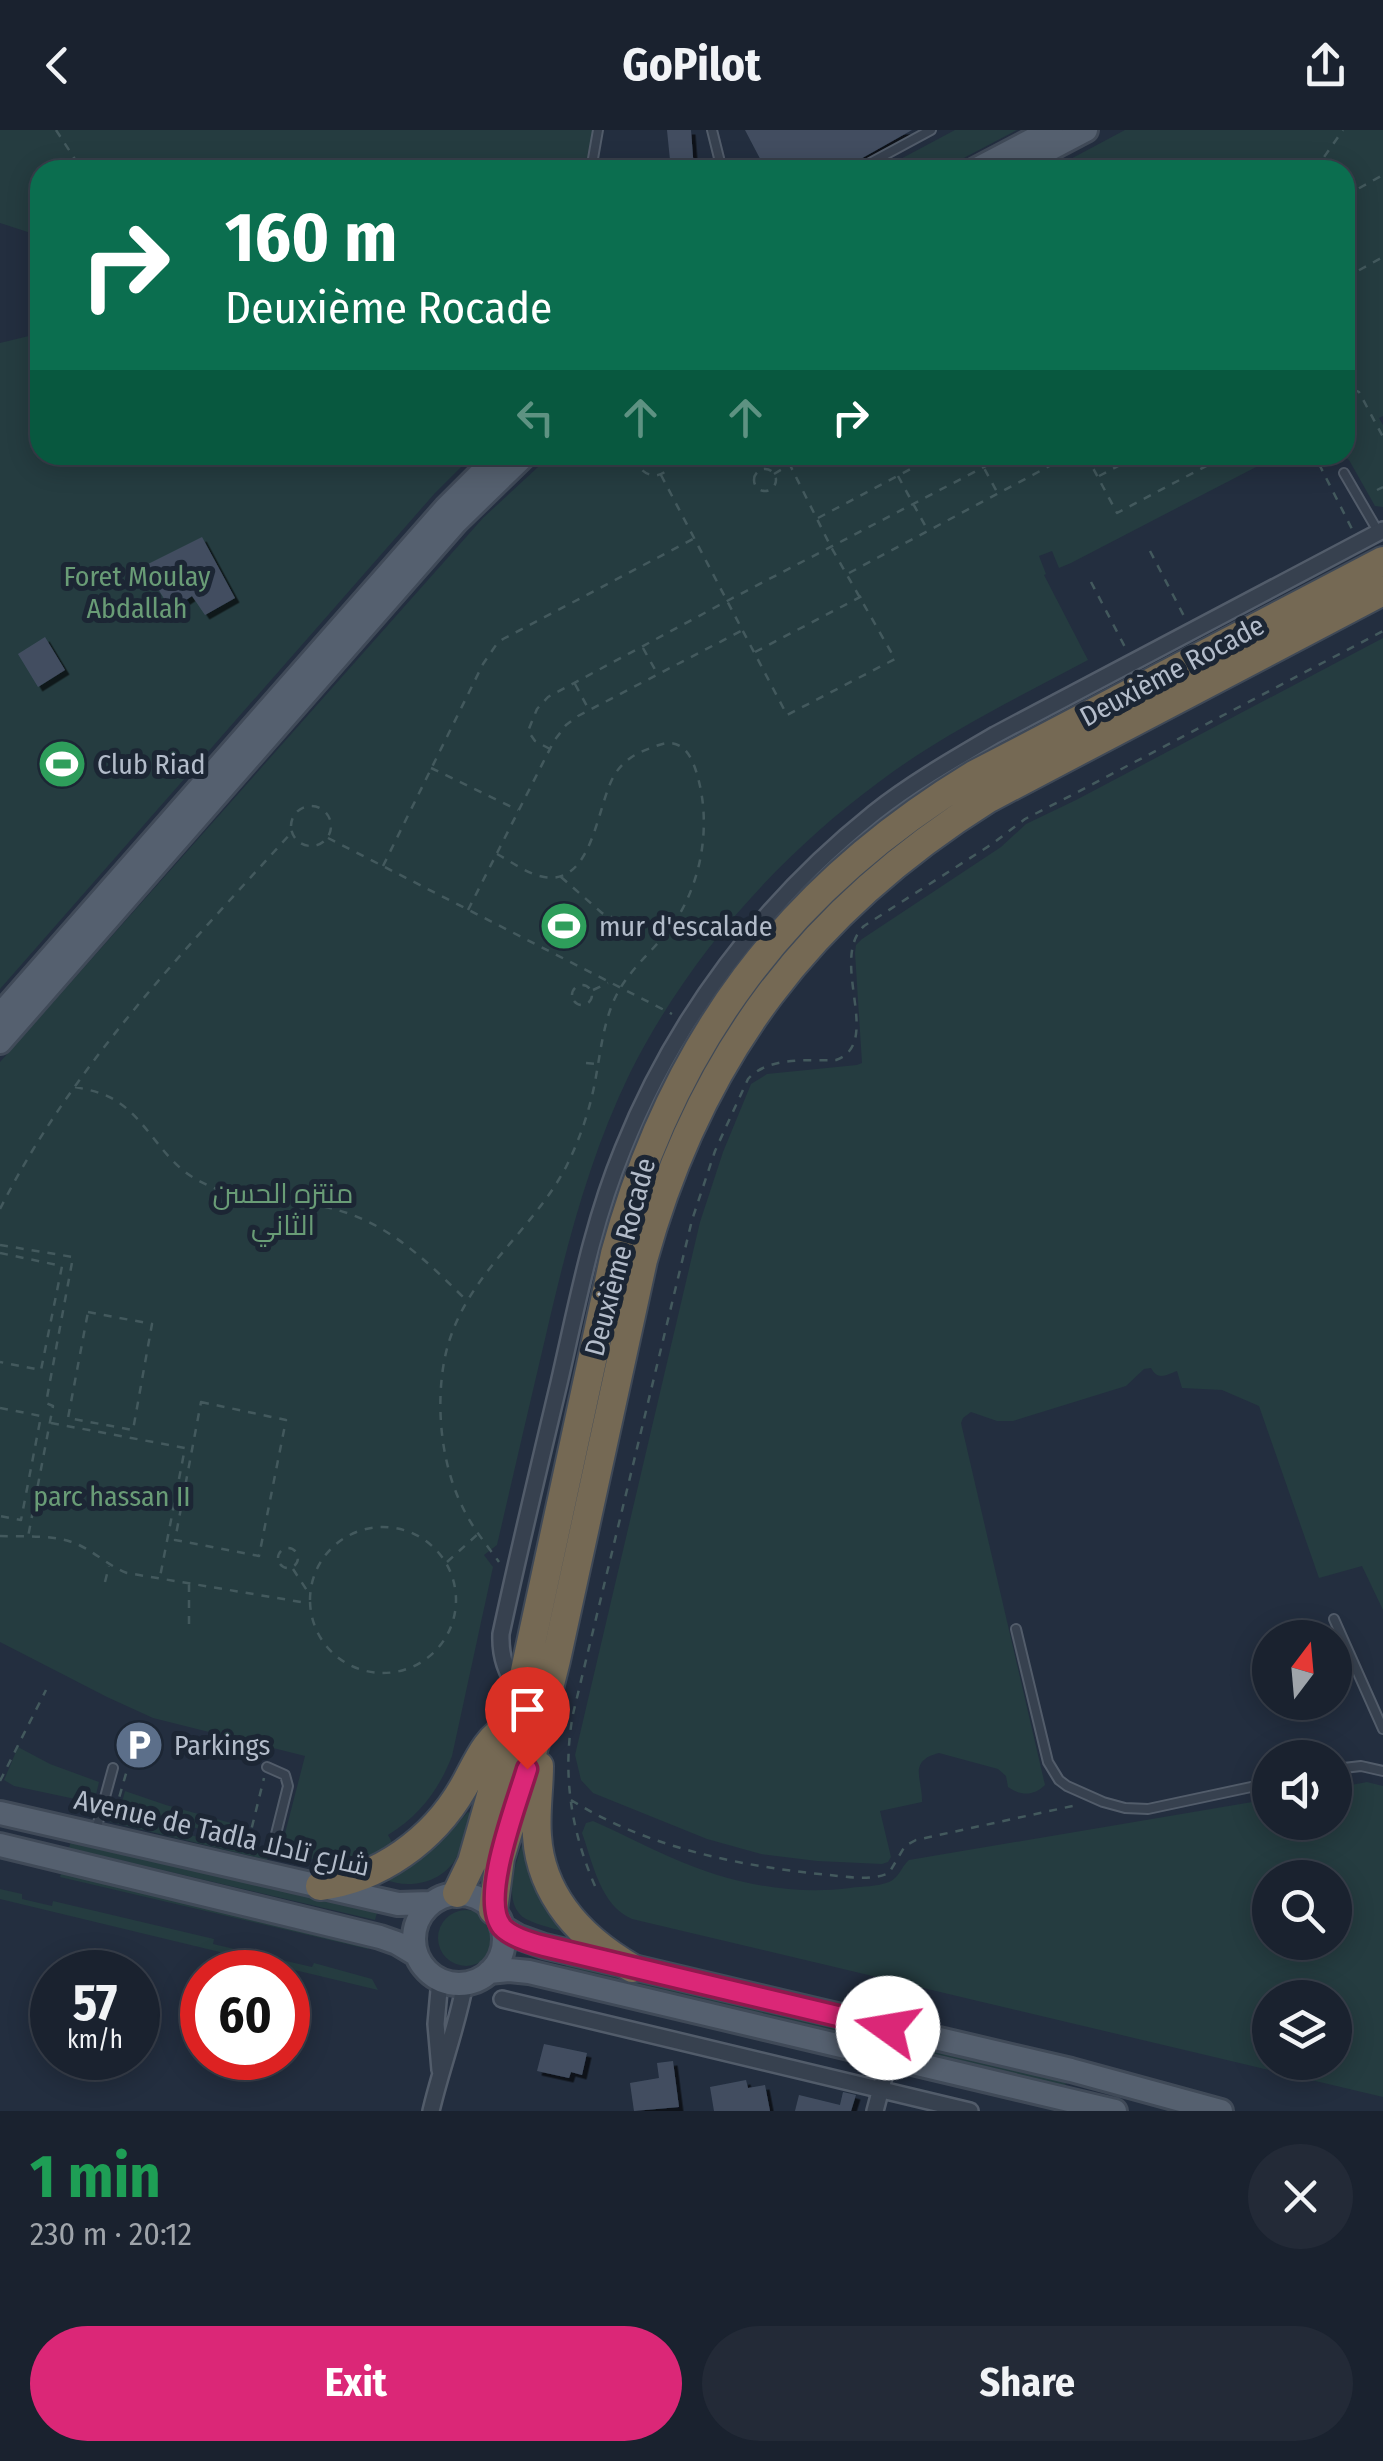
<!DOCTYPE html>
<html lang="en">
<head>
<meta charset="utf-8">
<style>
	:root { --surface:#1a222f; --page:#232a37; --text:#f1f3f6; --muted:#9fa4aa; --line:#383f4b; --accent:#db2777 }
	body { margin:0; font-family:"Fira Sans Condensed",Cairo,sans-serif; background:var(--page); color:var(--text); height:100vh; display:flex; flex-direction:column; font-size:38px; white-space:nowrap }
	* { box-sizing:border-box; margin:0 }
	p { font-size:32px; color:var(--muted) }
	.icon { flex:none; width:55px; height:55px; fill:none; stroke:currentColor; stroke-width:2; stroke-linecap:round; stroke-linejoin:round }
	.map { position:relative; height:1981px; overflow:hidden }
	.sheet { display:flex; flex-direction:column; background:var(--surface); flex:1 }
	.sheet>* { flex:none }
	.guide { position:absolute; left:30px; top:30px; width:1325px; height:305px; border-radius:30px; box-shadow:0 5px 25px #0003,0 0 0 2px var(--line); background:#0b6e4f; color:#fff; overflow:hidden }
	.needle { width:65px; rotate:16deg }
	.tools { position:absolute; left:1252px; top:1490px; display:grid; gap:20px }
	.tools a { display:grid; place-items:center; width:100px; height:100px; border-radius:50%; background:var(--surface); box-shadow:0 5px 25px #0003,0 0 0 2px var(--line); font-size:50px }
	.speed { position:absolute; left:30px; top:1820px; display:flex; gap:20px; font-size:50px; font-weight:700; text-align:center }
	.speed>* { display:grid; place-content:center; width:130px; height:130px; border-radius:50%; background:var(--surface); box-shadow:0 5px 25px #0003,0 0 0 2px var(--line); line-height:1 }
	.speed small { font-size:25px; font-weight:400 }
	.speed .limit { border:15px solid #d22; background:#fff; color:#111 }
	.pin { position:absolute; display:grid; place-items:center; width:85px; height:85px; color:#fff; margin:-102px -42px; border-radius:50% 50% 50% 0; rotate:-45deg; box-shadow:0 0 10px #0007 }
	.pin .icon { rotate:45deg }
	.me { position:absolute; width:110px; margin:-55px; rotate:283deg; stroke-linejoin:round; filter:drop-shadow(0 0 8px #0008) }
	.turn { display:flex; align-items:center; gap:35px; height:210px; padding:0 30px; font-size:45px }
	.turn .icon { width:130px; height:130px; stroke-width:2.5 }
	.turn b { display:block; font-size:70px; line-height:85px }
	.lanes { display:flex; align-items:center; height:95px; padding:0 30px; background:#0003; justify-content:center; gap:50px; direction:ltr }
	.lanes .off { opacity:.35 }
	.round { display:grid; place-items:center; flex:none; width:105px; height:105px; border-radius:52px; background:var(--page) }
	.summary { display:flex; align-items:center; justify-content:space-between; height:170px; padding:0 30px }
	h1 { font-size:60px; font-weight:700; line-height:75px; color:#1e9e55 }
	.action { display:flex; gap:20px; margin-top:auto; padding:20px 30px }
	.action a { flex:1; height:115px; border-radius:60px; background:var(--accent); color:#fff; font-size:40px; font-weight:700; line-height:115px; text-align:center }
	.action a+a { background:var(--page); color:var(--text) }
	header { display:flex; justify-content:space-between; align-items:center; height:130px; padding:0 30px; background:var(--surface); font-size:45px; font-weight:700 }
	.map>svg:first-child { display:block }
	.green { fill:#253c40; fill-rule:evenodd }
	.building { fill:#424e61; filter:url(#shadow) }
	.lines { fill:none; stroke-linecap:round; stroke-linejoin:round }
	.lane-casing { stroke:#525c6a; stroke-width:12 }
	.street-casing { stroke:#525c6a; stroke-width:20 }
	.primary-casing { stroke:#404a58; stroke-width:28 }
	.highway-casing { stroke:#3f4957; stroke-width:32 }
	.path { stroke:#43595d; stroke-width:2.5; stroke-dasharray:8 8; stroke-linecap:butt }
	.lane { stroke:#37414f; stroke-width:8 }
	.street { stroke:#37414f; stroke-width:15 }
	.primary { stroke:#55606f; stroke-width:22 }
	.highway { stroke:#756954; stroke-width:28 }
	.route-casing { stroke:#8e194d; stroke-width:25 }
	.route { stroke:#db2777; stroke-width:18 }
	.labels { text-anchor:middle; dominant-baseline:central; stroke-width:10; stroke-linejoin:round; paint-order:stroke }
	.park-label { font-size:28px; fill:#699c76; stroke:#1c2634 }
	.street-label { font-size:28px; fill:#b3bcca; stroke:#1c2634 }
	.poi-label { font-size:28px; fill:#b3bcca; stroke:#1c2634; text-anchor:start }
</style>
</head>
<body>
<header><svg class="icon" aria-label="back" viewBox="0 0 24 24"><path d="M15 5l-7 7 7 7"/></svg>GoPilot<svg class="icon" aria-label="share" viewBox="0 0 24 24"><path d="M12 15V3M7 8l5-5 5 5M5 13v7h14v-7"/></svg></header>
<div class="map">
<svg width="1383" height="1981" viewBox="0 0 1383 1981">
	<defs>
		<filter id="shadow"><feDropShadow dx="4.5" dy="4.5" stdDeviation="0" flood-color="#0009"/></filter>
	</defs>
	<rect width="100%" height="100%" fill="#232e3f"/>
	<path class="green" d="M0 0H597L589 40H40V106L0 93Z
		M955 0H1017L941 40H880Z
		M1125 0H1383V286L1379 288 1383 295V377L1375 376 1349 330 1343 325H1345V40H1050Z
		M37 204 40 209V325H473L435 363 0 859V213Z
		M551 325H1279L1071 433 1059 438 1052 421 1039 426 1046 444 1044 445 1088 530C1017 568 944 603 879 652 777 727 687 829 630 943 589 1027 566 1118 545 1209 529 1277 513 1346 497 1415L484 1425 493 1437 452 1626C439 1660 419 1686 388 1705L393 1714C352 1738 323 1735 281 1719L305 1626 153 1588 107 1567 0 1512V932L483 388Z
		M1383 508V1480L1362 1436 1319 1448 1259 1276 1222 1260 1182 1258 1177 1241C1166 1245 1158 1251 1151 1238L1144 1239 1126 1256 1013 1291H997L971 1282 963 1288 961 1293 1045 1655C1034 1666 1021 1666 1008 1657L1006 1646 998 1639 939 1623C907 1631 923 1650 922 1672L880 1681 891 1727 888 1732 882 1734 817 1731 761 1724 707 1709 593 1663 581 1650 575 1625 700 1092 723 1022 751 954 767 944 857 935 862 933 855 823 856 815 862 809 1001 717 1026 694 1076 670Z
		M18 1617 50 1634 99 1652 94 1673 14 1656 4 1650Z
		M1367 1652 1383 1656V1967L632 1789C600 1775 593 1733 582 1703L586 1693 593 1691C619 1702 644 1716 670 1727 725 1752 790 1766 850 1758 862 1756 877 1757 889 1752 899 1748 901 1737 909 1730L1270 1669V1692H1335V1658ZM1270 1748H1335V1812H1270ZM1270 1868H1335V1932H1270Z
		M125 1661 166 1675 249 1698 246 1710 120 1680Z
		M468 1682 471 1684C466 1699 463 1716 455 1730 441 1753 407 1760 385 1749L439 1714Z
		M111 1686 269 1724 267 1730 110 1692Z
		M528 1696 565 1802C553 1798 537 1795 526 1789 497 1772 521 1721 528 1696Z
		M71 1711 377 1783 375 1790 69 1718Z
		M62 1741 370 1813 368 1819 60 1747Z
		M0 1759 22 1764V1769L52 1776 53 1771 214 1809 213 1814 312 1837 314 1833 372 1849 378 1860 0 1769Z
		M438 1808a28 28 0 1 1 56 0a28 28 0 1 1-56 0Z
		M566 1835 1066 1952 1065 1957 565 1839Z"/>
	<path class="building" d="M667 0H691L694 40H671Z
		M745 0H912L841 40H766Z
		M202 407 235 468 205 485 192 466 171 480 144 436Z
		M45 507 65 540 38 557 18 524Z
		M544 1914 587 1923 582 1945 571 1942 569 1948 537 1941Z
		M673 1931 679 1977 634 1981 630 1953 659 1948 657 1933Z
		M746 1950 748 1958 765 1955 770 1981H714L710 1957Z
		M843 1962 856 1965 851 1981H795L799 1965 840 1975Z"/>
	<g class="lines">
		<g class="lane-casing">
			<path id="lane" d="M712 0 722 40
				M591 40 598 0
				M857 40 931 0
				M1344 343 1379 403
				M1334 1489 1383 1599
				M1016 1499 1048 1632 1059 1650 1067 1656 1103 1672 1125 1678 1148 1679 1270 1653
				M267 1637 285 1645 288 1656 275 1708
				M1335 1639 1361 1636 1383 1641
				M96 1700 113 1638"/>
		</g>
		<g class="street-casing">
			<path id="street" d="M519 1563C507 1543 500 1528 501 1504 519 1420 539 1337 559 1253 577 1175 592 1094 623 1019 676 887 763 772 874 683 912 653 954 629 995 605L1383 400
				M440 1849 436 1894 440 1940
				M502 1869 970 1981
				M431 1981C441 1938 457 1897 465 1853
				M875 1981 889 1928"/>
		</g>
		<g class="primary-casing">
			<path id="primary" d="M975 40 1051 0
				M1010 40 1086 0
				M0 885 446 378 499 325
				M0 912 456 392 525 325
				M0 1683 398 1774 431 1773
				M0 1715 380 1807 397 1813 417 1825
				M414 1809a45 45 0 1 1 90 0a45 45 0 1 1-90 0Z
				M502 1797 519 1807 544 1816 1071 1940 1221 1981
				M489 1842 509 1840 529 1842 1115 1981"/>
		</g>
		<g class="highway-casing">
			<path id="highway" d="M539 1636C539 1659 535 1682 537 1706 541 1766 582 1809 632 1838
				M320 1756C379 1749 433 1710 463 1658 476 1636 485 1608 509 1597
				M457 1763 472 1732 520 1564 615 1124C672 913 787 758 974 645L1383 431
				M493 1780 500 1728 536 1610 556 1530 643 1130C699 926 810 780 989 668L1383 461"/>
		</g>
		<path class="path" d="M56 0 82 40
			M1315 40 1343 0
			M1345 66 1383 45
			M1345 148 1383 127
			M1345 244 1353 259 1345 263
			M1353 259 1359 262 1383 307
			M638 325 642 340C651 348 661 347 669 338L670 325
			M977 325 997 362
			M1086 325 1117 383 1227 325
			M1319 334 1352 399
			M754 350a11 11 0 1 1 22 0a11 11 0 1 1-22 0Z
			M774 344 789 335
			M661 345 787 585 895 529 831 417 790 335 808 325
			M898 346 927 399
			M1099 346 1139 325
			M1377 360 1383 357
			M818 388 937 325
			M1150 421 1184 486
			M849 443 1070 325
			M1091 452 1125 517
			M643 518 658 545
			M755 522 862 466
			M575 554 588 578
			M550 619 535 611 528 601 537 579 548 567 727 471 1007 325
			M431 638 518 680
			M291 696a20 20 0 1 1 40 0a20 20 0 1 1-40 0Z
			M328 708 672 884
			M497 724C512 732 527 744 544 747 594 756 597 672 615 644 624 630 636 623 651 618 661 614 670 610 680 616 692 623 697 643 700 656 711 707 698 765 665 805 648 825 629 841 617 864 601 895 600 933 592 966 586 991 577 1015 566 1037 530 1105 462 1147 445 1227 435 1276 441 1337 465 1382 474 1400 487 1415 499 1432
			M383 736 483 534 496 515 503 509 693 409
			M561 747 602 783 628 794 639 802
			M468 780 554 611 566 595 578 586 741 501
			M572 865a10 10 0 1 1 20 0a10 10 0 1 1-20 0Z
			M593 860 608 853
			M586 933 596 934
			M75 957C90 960 105 963 118 972 148 992 162 1029 194 1048 233 1072 276 1067 320 1076 382 1087 423 1127 466 1170
			M0 1079C72 936 185 820 292 702
			M0 1115 73 1127 46 1273 53 1276 28 1407
			M0 1123 62 1136 41 1240 0 1232
			M88 1182 152 1194 133 1300 68 1288Z
			M201 1272 286 1290 259 1426 175 1410Z
			M0 1278 41 1286 21 1390 0 1386
			M51 1293 185 1318 160 1447
			M310 1470a73 73 0 1 1 146 0a73 73 0 1 1-146 0Z
			M0 1406C25 1407 56 1404 79 1415 96 1423 109 1436 127 1443L307 1473
			M278 1428a10 10 0 1 1 20 0a10 10 0 1 1-20 0Z
			M447 1432 478 1404
			M293 1439 308 1462
			M105 1452 109 1436
			M189 1494V1453
			M0 1651 46 1560
			M571 1670C648 1718 739 1736 829 1745 848 1747 872 1751 889 1743L905 1716 916 1710 1077 1675
			M115 1682 137 1605
			M248 1713 264 1648
			M595 1756C571 1701 562 1643 573 1584L692 1090 715 1021 748 949C769 926 807 931 836 930 884 913 828 830 864 796L992 714 1025 689 1074 664 1383 501"/>
		<use href="#lane" class="lane"/>
		<use href="#street" class="street"/>
		<use href="#primary" class="primary"/>
		<use href="#highway" class="highway"/>
	</g>
	<g class="lines">
		<g class="route-casing">
			<path id="route" d="M527 1639C517 1673 479 1769 502 1797 511 1807 532 1813 544 1816L888 1898"/>
		</g>
		<use href="#route" class="route"/>
	</g>
	<defs>
		<g id="stadium-disc" transform="scale(2.5)"><circle r="9.5" fill="#2e9e5b" stroke="#1c2634"/><path d="M0-5a6.5 5 0 1 0 0 10a6.5 5 0 1 0 0-10ZM-3.5-1.8h7v3.6h-7Z" fill="#fff"/></g>
		<g id="parking-disc" transform="scale(2.5)"><circle r="9.5" fill="#5c6f8a" stroke="#1c2634"/><path d="M-3.5-5.5H1a3.5 3.5 0 0 1 0 7H-1V5.5H-3.5ZM-1-3.4V-.6H.8a1.4 1.4 0 0 0 0-2.8Z" fill="#fff"/></g>
	</defs>
	<g fill-rule="evenodd">
		<use href="#stadium-disc" x="62" y="634"/>
		<use href="#stadium-disc" x="564" y="796"/>
		<use href="#parking-disc" x="139" y="1615"/>
	</g>
	<g class="labels">
		<g class="park-label">
			<text x="137" y="446">Foret Moulay<tspan x="137" dy="32">Abdallah</tspan></text>
			<text x="283" y="1063">منتزه الحسن<tspan x="283" dy="32">الثاني</tspan></text>
			<text x="112" y="1366">parc hassan II</text>
		</g>
		<g class="street-label">
			<text transform="translate(1172 541) rotate(-28)">Deuxième Rocade</text>
			<text transform="translate(620 1127) rotate(-75)">Deuxième Rocade</text>
			<text transform="translate(222 1703) rotate(13)">Avenue de Tadla شارع تادلا</text>
		</g>
		<g class="poi-label">
			<text x="97" y="634">Club Riad</text>
			<text x="599" y="796">mur d'escalade</text>
			<text x="174" y="1615">Parkings</text>
		</g>
	</g>
</svg>
<div class="tools">
<a><svg class="needle" viewBox="-14 -14 28 28"><path d="M0-13l5 13h-10z" fill="#e53935"/><path d="M0 13l5-13h-10z" fill="#9fa4aa"/></svg></a>
<a><svg class="icon" aria-label="sound" viewBox="0 0 24 24"><path d="M4 9h4l5-4v14l-5-4H4zM17 9q2 3 0 6"/></svg></a>
<a><svg class="icon" aria-label="search" viewBox="0 0 24 24"><circle cx="10" cy="10" r="6"/><path d="M15 15l6 6"/></svg></a>
<a><svg class="icon" aria-label="layers" viewBox="0 0 24 24"><path d="M12 4l9 5-9 5-9-5zM3 14l9 5 9-5"/></svg></a>
</div>
<div class="speed"><div>57<small>km/h</small></div><div class="limit">60</div></div>
<div class="pin" style="left:527px;top:1639px;background:#d93025"><svg class="icon" aria-label="arrive" viewBox="0 0 24 24"><path d="M6 21V4h12l-3 4 3 4H6"/></svg></div>
<svg class="me" style="left:888px;top:1898px" viewBox="-20 -20 40 40"><circle r="19" fill="#fff"/><path d="M0-13L10 11 0 6-10 11z" fill="#db2777"/></svg>
<div class="guide">
<div class="turn"><svg class="icon" aria-label="right" viewBox="0 0 24 24"><path d="M7 20v-9h11M14 6l5 5-5 5"/></svg><div><b>160 m</b>Deuxième Rocade</div></div>
<div class="lanes"><svg class="icon off" aria-label="left" viewBox="0 0 24 24"><path d="M17 20v-9H6M10 6l-5 5 5 5"/></svg><svg class="icon off" aria-label="ahead" viewBox="0 0 24 24"><path d="M12 20V5M6 11l6-6 6 6"/></svg><svg class="icon off" aria-label="ahead" viewBox="0 0 24 24"><path d="M12 20V5M6 11l6-6 6 6"/></svg><svg class="icon" aria-label="right" viewBox="0 0 24 24"><path d="M7 20v-9h11M14 6l5 5-5 5"/></svg></div>
</div>
</div>
<section class="sheet">
<div class="summary"><div><h1>1 min</h1><p>230 m · 20:12</p></div><a class="round"><svg class="icon" aria-label="close" viewBox="0 0 24 24"><path d="M6 6l12 12M18 6L6 18"/></svg></a></div>
<div class="action"><a>Exit</a><a>Share</a></div>
</section>
</body>
</html>
